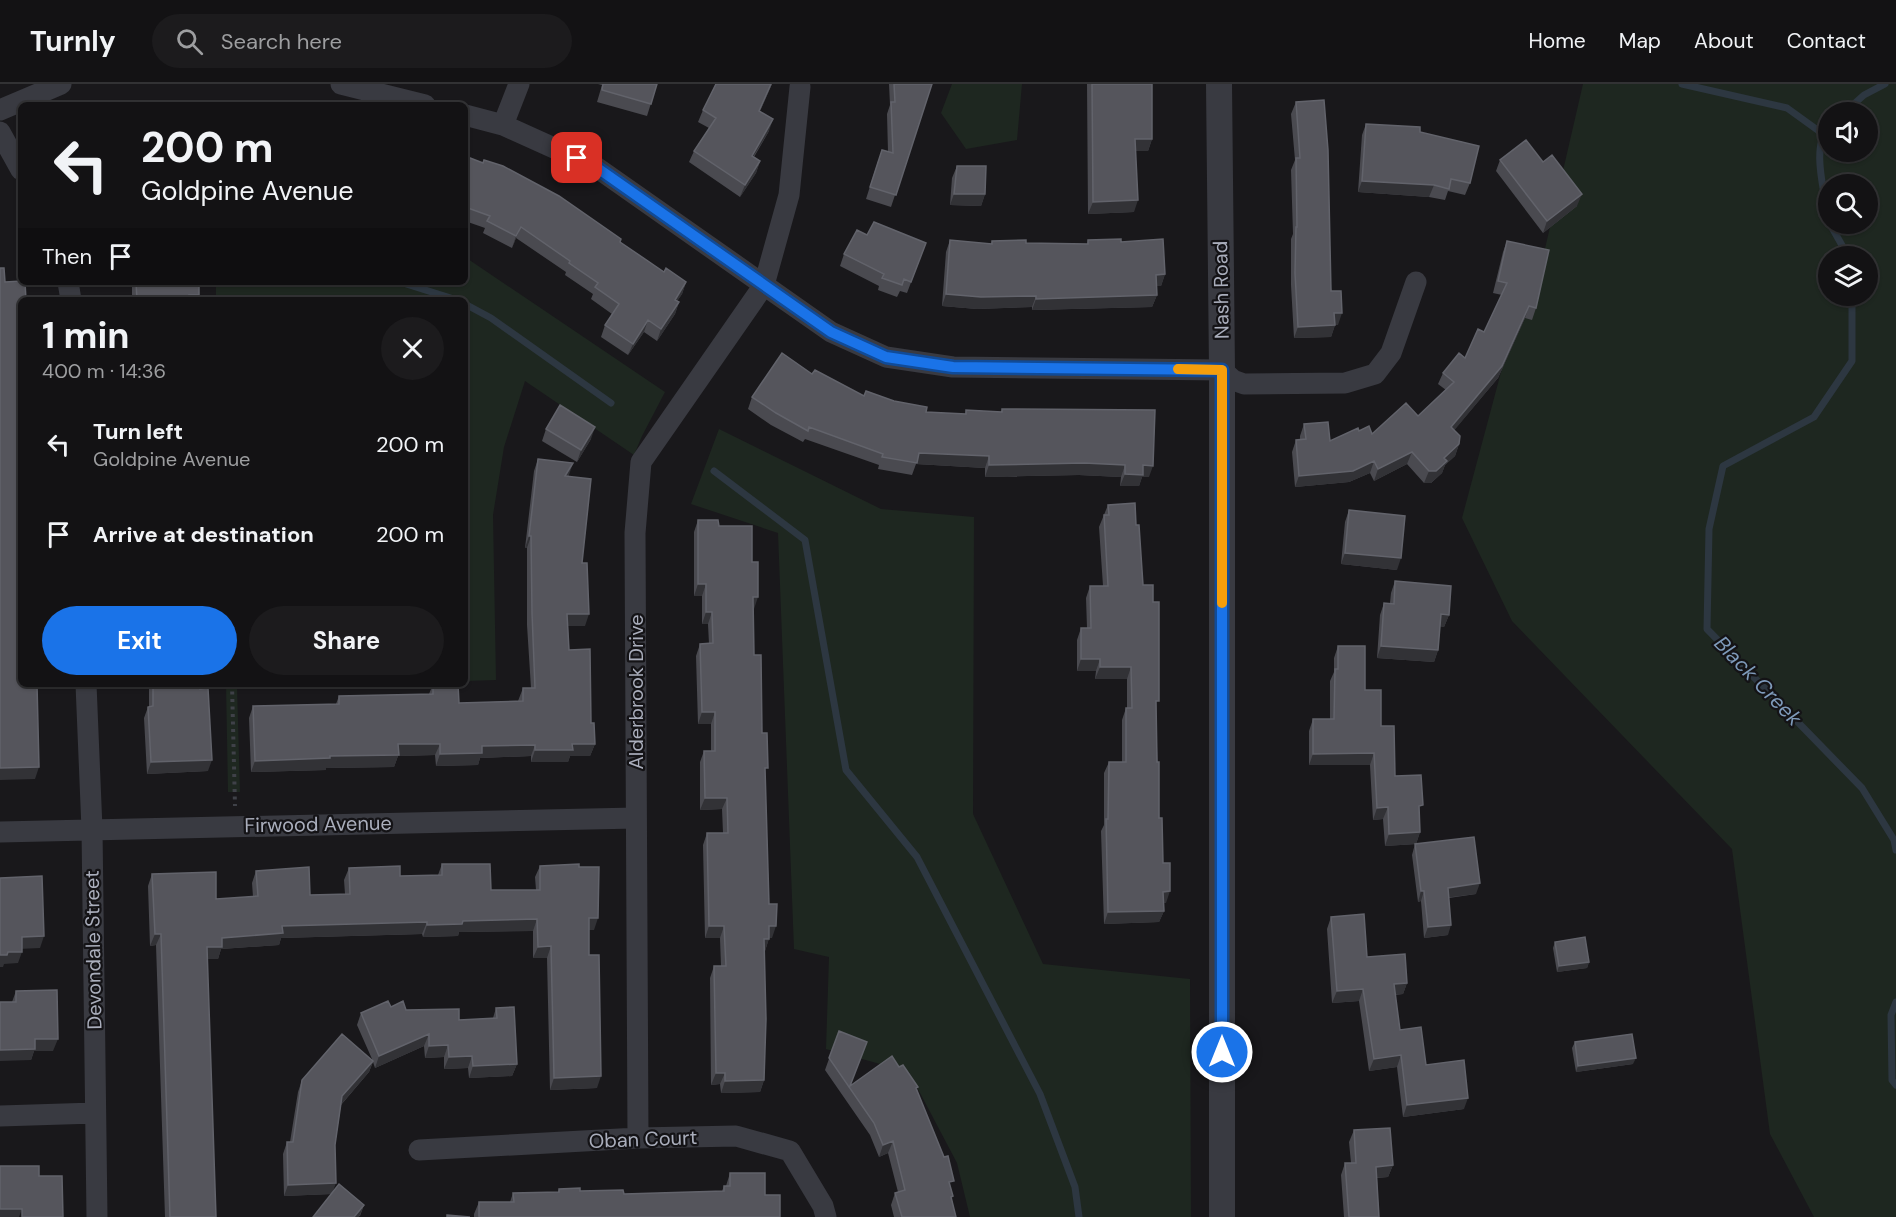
<!DOCTYPE html>
<html lang="en">
<head>
<meta charset="utf-8">
<style>
	:root { --surface:#131214; --page:#1c1b1d; --text:#f1f3f6; --muted:#9d9ea0; --line:#323234; --accent:#1a73e8 }
	body { margin:0; font-family:"DM Sans",sans-serif; background:var(--page); color:var(--text); height:100vh; display:flex; flex-direction:column; font-size:22px; white-space:nowrap }
	* { box-sizing:border-box; margin:0 }
	p { font-size:20px; color:var(--muted) }
	.icon { flex:none; width:33px; height:33px; fill:none; stroke:currentColor; stroke-width:2; stroke-linecap:round; stroke-linejoin:round }
	.map { position:relative; flex:1; overflow:hidden }
	.panel { position:absolute; left:18px; top:213px; width:450px; height:390px; display:flex; flex-direction:column; background:var(--surface); border-radius:9px; box-shadow:0 2px 4px #0004,0 0 0 2px var(--line) }
	.panel>* { flex:none }
	.top-card { position:absolute; left:18px; top:18px; width:450px; height:183px; border-radius:9px; box-shadow:0 2px 4px #0004,0 0 0 2px var(--line); background:#131214; color:var(--text); overflow:hidden }
	.buttons { position:absolute; left:1818px; top:18px; display:grid; gap:12px }
	.buttons a { display:grid; place-items:center; width:60px; height:60px; border-radius:50%; background:var(--surface); box-shadow:0 2px 4px #0004,0 0 0 2px var(--line); font-size:30px }
	.pin { position:absolute; display:grid; place-items:center; width:51px; height:51px; color:#fff; margin:-26px; border-radius:12px; box-shadow:0 3px 9px #0006 }
	.me { position:absolute; width:66px; margin:-33px; rotate:0deg; stroke-linejoin:round; filter:drop-shadow(0 0 4px #0008) }
	.turn { display:flex; align-items:center; gap:21px; height:126px; padding:0 24px; font-size:27px }
	.turn .icon { width:78px; height:78px; stroke-width:2.5 }
	.turn b { display:block; font-size:42px; line-height:51px }
	.then { display:flex; align-items:center; height:57px; padding:0 24px; background:#0003; gap:12px; font-size:22px }
	.round { display:grid; place-items:center; flex:none; width:63px; height:63px; border-radius:32px; background:var(--page) }
	.head { display:flex; align-items:center; justify-content:space-between; height:102px; padding:0 24px }
	h1 { font-size:36px; font-weight:700; line-height:45px }
	.cta { display:flex; gap:12px; margin-top:auto; padding:12px 24px }
	.cta a { flex:1; height:69px; border-radius:36px; background:var(--accent); color:#fff; font-size:24px; font-weight:700; line-height:69px; text-align:center }
	.cta a+a { background:var(--page); color:var(--text) }
	ul { padding:0; list-style:none }
	li { display:flex; align-items:center; gap:18px; height:90px; padding:0 24px }
	li div { flex:1 }
	li b { display:block; font-size:22px }
	li em { font-style:normal }
	header { display:flex; align-items:center; gap:36px; box-sizing:border-box; height:84px; padding:0 30px; background:var(--surface); border-bottom:2px solid var(--line) }
	header strong { font-size:28px }
	nav { display:flex; gap:33px; margin-inline-start:auto; font-size:21px }
	.search { width:420px; height:54px; background:var(--page); display:flex; align-items:center; gap:15px; box-sizing:border-box; padding:0 21px; border-radius:33px; color:var(--muted); font-size:22px }
	.map>svg:first-child { display:block }
	.green { fill:#1e2720; fill-rule:evenodd }
	.lines { fill:none; stroke-linecap:round; stroke-linejoin:round }
	.stream { stroke:#2d3741; stroke-width:7 }
	.path { stroke:#3f4148; stroke-width:4; stroke-dasharray:3 4.5; stroke-linecap:butt }
	.minor { stroke:#393a41; stroke-width:21 }
	.tertiary { stroke:#393a41; stroke-width:26 }
	.wall { fill:#4a4a50 }
	.shaded-wall { fill:#323236 }
	.building { fill:#55555c; stroke:#62636b; stroke-width:1.5 }
	.route-casing { stroke:#114b97; stroke-width:15 }
	.route { stroke:#1a73e8; stroke-width:10 }
	.slow { stroke:#f59e0b; stroke-width:10 }
	.labels { text-anchor:middle; dominant-baseline:central; stroke-width:4.5; stroke-linejoin:round; paint-order:stroke }
	.street-label { font-size:20px; fill:#aaaebc; stroke:#141316 }
	.water-label { font-size:21px; font-style:italic; fill:#7e9aba; stroke:#141316 }
</style>
</head>
<body>
<header>
<strong>Turnly</strong>
<div class="search"><svg class="icon" aria-label="search" viewBox="0 0 24 24"><circle cx="10" cy="10" r="6"/><path d="M15 15l6 6"/></svg>Search here</div>
<nav><a>Home</a><a>Map</a><a>About</a><a>Contact</a></nav>
</header>
<div class="map">
<svg width="1896" height="1133" viewBox="0 0 1896 1133">
	<rect width="100%" height="100%" fill="#19181b"/>
	<path class="green" d="M952 0H1022L1017 56 966 65 941 29Z
		M1583 0H1896V1133H1814L1770 1050 1732 765 1512 537 1462 434 1508 262 1541 182ZM1828 28H1868V68H1828ZM1828 100H1868V140H1828ZM1828 172H1868V212H1828Z
		M465 173 665 308 642 352 634 371 525 297 504 363 493 431 496 596 465 597V216H216V198H465Z
		M719 345 881 425 974 433 973 730 1043 880 1190 895 1191 1133H970L957 1079 909 988 826 965 829 873 794 865 778 449 691 420Z
		M226 600H312L237 602 240 708H228Z"/>
	<g class="lines">
		<path class="stream" d="M1682 0 1787 24 1823 50
			M1845 28 1864 11 1885 0
			M1828 45C1811 62 1825 110 1828 133
			M1830 140 1848 172
			M400 198 457 216
			M1852 212V277L1814 333 1723 382 1709 445 1707 545 1862 704 1894 756 1896 766
			M465 220 491 234 611 319
			M714 387 805 456 846 686 917 773 1040 1010 1075 1103 1079 1133
			M1896 918 1891 931 1892 996 1896 1001"/>
		<path class="path" d="M232 600 235 722"/>
		<path class="minor" d="M341 0 425 21
			M0 26 61 0
			M465 31 503 41 596 83 831 248 886 273 953 283 1222 286 1233 296 1244 300 1345 299 1375 290 1391 269 1416 198
			M503 41 519 0
			M0 48 21 86
			M68 198 71 216
			M86 600 92 745 97 1133
			M0 748 636 734
			M0 1032 95 1029
			M638 1054 635 449 641 378 764 201 789 111 800 3
			M419 1066 638 1054 736 1052 790 1067 823 1122 826 1133"/>
		<path class="tertiary" d="M1219 0 1222 286V1133"/>
	</g>
	<path class="wall" d="M598 0H657L647 32 597 18 602 1Z
		M716 0H772L760 27 769 47 754 73 760 77 756 89 740 113 689 78 694 67 709 44 698 38 703 26Z
		M889 0H932L891 123 866 115 878 77 888 68 887 30 890 21Z
		M1087 0H1152V55L1148 67H1136L1134 128 1088 130Z
		M1296 18 1338 241H1335L1331 253 1294 254 1291 201V155L1293 150 1291 86 1295 76 1291 30Z
		M1366 40 1420 48 1470 99 1465 111 1448 107 1445 116 1429 113 1358 108 1362 51Z
		M465 72 621 155 620 158 664 188 686 198 682 210 677 217 679 218 675 230 657 257 644 248 628 271 601 253 605 241 612 230 591 215 593 210 565 191 566 188 516 154 512 164 483 149 485 144 465 137Z
		M1500 76 1543 78 1577 122 1543 149 1496 87Z
		M957 82 985 110 981 122 950 121 952 94Z
		M867 151 926 159 907 209 900 207 897 213 878 206 879 202 840 182 844 170Z
		M950 156 991 160 992 157 1026 159 1087 160 1088 156 1121 158 1165 190 1161 202H1156L1157 211 1152 223 1032 226V223L977 225 942 222 946 168Z
		M1507 157 1536 224 1532 236 1525 234 1498 294 1454 346 1459 360 1455 372 1445 381 1442 389 1431 399H1424L1407 380 1374 397 1370 389 1349 398 1295 403 1292 368 1296 356H1300V352L1304 340 1330 357 1359 347 1372 350 1418 332 1446 306 1438 300 1443 289 1465 274 1484 248 1502 211 1493 209 1503 168Z
		M132 198H199V211L197 216H132Z
		M812 290 864 312 926 328 965 330 966 326 1001 328 1002 325 1149 393H1142L1139 402H1120L1121 393 1079 391 985 393V384L916 380 912 391 878 385 879 381 805 355 803 358 771 341 748 325 752 313Z
		M546 345 591 355 577 378 542 357Z
		M538 375 569 391 567 393 582 479 585 542H568L569 566 591 639 595 660 590 672H570L568 678H531V672L480 674 478 681 436 682 435 671 398 672 394 683 326 684V686L251 688 249 634 253 622 336 620 339 612 429 610 433 600 459 619 518 617 523 604H531L527 541V464H525L534 387Z
		M1108 421 1136 441 1156 625 1159 734 1166 819H1163L1164 827 1159 838 1104 840 1101 747 1104 741V689L1109 678H1122V636L1126 624H1127V595H1095L1096 587H1077V556L1081 544H1087L1086 514 1090 502H1103L1099 443Z
		M1349 426 1397 486 1341 480 1345 438Z
		M698 436 719 442 753 525 754 571 762 649 765 691 769 820 772 854H769L765 867 764 996 760 1008 721 1009 720 1000 711 1001 710 894 714 882H721L720 854H705L703 761 707 749H723L722 725 700 726V678L704 667H711V640H698L696 572 700 560H709L708 540H702V512H694V448Z
		M1395 497 1449 531 1444 543 1440 542 1438 566 1434 578 1377 574 1380 531 1384 519H1390L1391 509Z
		M1338 562 1365 606 1381 642 1395 692 1419 730 1420 748 1416 760 1385 762 1383 735 1373 736 1370 681H1309V647L1313 635H1330V597L1334 588V574Z
		M149 600H200L208 687 147 690 144 634 148 623H149Z
		M1415 760 1476 810 1449 814 1448 851 1424 854 1421 817 1418 818 1412 771Z
		M442 780 491 806H536L535 793 540 782 579 783 594 846H589V871L597 1004 550 1006 547 874H533V847L459 848 458 852 423 853 422 850 281 854 279 861 221 865 218 875H207L216 1133H165L156 861 150 862 148 802 152 790 216 815 253 813 252 799 256 787 310 811 345 810 344 796 349 784 400 792 438 791Z
		M1331 833 1367 873 1407 899 1403 910 1395 911 1400 946 1426 981 1464 1025 1403 1033 1397 983 1369 987 1359 917 1332 919 1327 845Z
		M1555 858 1589 878 1587 884 1557 888 1553 864Z
		M16 907 53 967H34L31 976 12 918Z
		M391 923 459 936 493 934 496 924 517 980 512 992 469 994 468 984 444 985V973L425 974 424 962 375 984 373 978 369 988 341 1021 335 1061 333 1108 364 1121 360 1132 313 1133 331 1110 284 1112 283 1070 287 1058H290L298 1008 302 996 372 975 357 941 361 929Z
		M839 947 850 1002 899 983 917 1006 951 1104 952 1116 956 1133H894L891 1121 895 1109 898 1108 888 1069 879 1073 870 1051 825 986Z
		M1575 958 1633 980 1576 988 1572 964Z
		M1354 1046 1393 1081 1388 1093 1377 1094 1379 1133H1344L1341 1091 1345 1079H1351L1349 1058Z
		M730 1089 765 1111 780 1133H474V1130L479 1118H510L513 1109 558 1108 559 1105 580 1107 624 1110 722 1107 724 1102H726Z"/>
	<path class="shaded-wall" d="M771 0H772L755 39 759 27Z
		M773 35 769 47 747 83 752 72Z
		M1135 55H1152L1148 67H1131Z
		M760 77 756 89 740 113 745 101Z
		M1362 97 1434 101 1429 113 1358 108Z
		M954 110H985L981 122 950 121Z
		M1582 110 1577 122 1543 149 1547 137Z
		M1138 116 1134 128 1088 130 1093 118Z
		M521 143 516 154 512 164 516 152Z
		M1165 190 1161 202H1151L1156 191Z
		M686 198 682 210 671 227 675 216Z
		M946 210 1036 212 1032 223 977 225 942 222Z
		M189 211H199L197 216H187Z
		M1157 211 1152 223 1032 226 1036 215Z
		M679 218 675 230 657 257 661 245Z
		M1529 222 1525 234 1498 294 1447 355 1451 343Z
		M1334 229H1342L1338 241H1330Z
		M648 236 644 248 628 271 633 260Z
		M1335 241 1331 253 1294 254 1298 243Z
		M595 343 591 355 577 378 581 366Z
		M1459 360 1455 372 1445 381 1442 389 1431 399H1424L1429 387 1444 374Z
		M1412 368 1407 380 1374 397 1378 385Z
		M919 369 989 372 985 384 916 380Z
		M1374 377 1370 389 1349 398 1295 403 1299 392Z
		M573 379 569 391 560 404 565 392Z
		M1084 379 1125 381 1121 393 1079 391 985 393 989 381Z
		M1143 381 1153 382 1149 393H1142L1139 402H1120L1125 390Z
		M529 452H531L527 464H525Z
		M1345 469 1401 474 1397 486 1341 480Z
		M698 500H706L702 512H694Z
		M753 513H758L754 525Z
		M706 528H712L708 540H702Z
		M567 530H589L585 542H563Z
		M1441 530 1449 531 1444 543 1436 542Z
		M1381 562 1438 566 1434 578 1377 574Z
		M1081 575H1100L1096 587H1077Z
		M1100 583H1131L1127 595H1095Z
		M702 628H715L711 640H698Z
		M398 660H440L435 671 398 672 394 683 326 684V686L251 688 255 677 330 672Z
		M572 660H595L590 672H570L568 678H531L535 666Z
		M535 661 531 672 480 674 478 681 436 682 440 670 482 662Z
		M1374 669 1370 681H1309L1313 670Z
		M212 676 208 687 147 690 151 678Z
		M39 683 35 695 0 696V684Z
		M705 714H727L722 725 700 726Z
		M1388 723 1383 735 1373 736 1377 724Z
		M1420 748 1416 760 1385 762 1389 750Z
		M1480 799 1476 810 1444 814 1448 804Z
		M1170 807 1166 819H1159L1163 808Z
		M1421 807H1424L1421 817 1418 818Z
		M1164 827 1159 838 1104 840 1108 828Z
		M589 834H598L594 846H585Z
		M537 835 533 847 459 848 458 852 423 853 427 841 463 837Z
		M427 838 422 850 281 854 279 861 221 865 218 875H203L207 863 222 854 282 842Z
		M1451 841 1448 851 1424 854 1428 843Z
		M709 842H724L720 854H705Z
		M769 842H776L772 854H765Z
		M155 850H161L156 861 150 862Z
		M44 852 40 864 18 865 22 853Z
		M764 855H769L765 867Z
		M551 862 547 874H533L538 863Z
		M8 868H22L18 879 4 880 3 883H0V871Z
		M1589 878 1587 884 1557 888 1559 882Z
		M1407 899 1403 910 1389 911 1394 900Z
		M1363 905 1359 917 1332 919 1337 907Z
		M429 950 424 962 375 984 379 972Z
		M35 955H58L53 967H34L31 976 0 977V966Z
		M448 961 444 973 425 974 429 962Z
		M1401 971 1397 983 1369 987 1374 975Z
		M472 972 468 984 444 985 449 973Z
		M1636 974 1633 980 1576 988 1578 982Z
		M373 977 369 988 338 1024 342 1012Z
		M517 980 512 992 469 994 473 982Z
		M716 989H725L720 1000 711 1001Z
		M601 992 597 1004 550 1006 554 994Z
		M764 996 760 1008 721 1009 725 997Z
		M1468 1014 1464 1025 1403 1033 1407 1021Z
		M893 1057 888 1069 879 1073 883 1061Z
		M1393 1081 1388 1093 1372 1094 1376 1083Z
		M336 1099 332 1110 284 1112 288 1101Z
		M364 1121 359 1133H354Z
		M0 1125H22L19 1133H0Z"/>
	<path class="building" d="M603 0H657L651 20 602 6Z
		M716 0H771L759 27 773 35 752 72 760 77 745 101 694 67 716 34 703 26Z
		M894 0H932L896 111 870 103 882 66 893 69 891 18H895Z
		M1092 0H1152V55H1135L1138 116 1093 118Z
		M1324 16 1328 66 1331 207H1341L1342 229H1334L1335 241 1298 243 1295 189 1296 143H1297L1296 74H1300L1296 18Z
		M190 18 203 21H189Z
		M1366 40 1420 43V48L1479 62 1470 99 1451 95 1449 105 1434 101 1362 97Z
		M1526 56 1543 78 1552 71 1582 110 1547 137 1500 76Z
		M465 72 483 79 484 76 503 82 559 112 621 155 620 158 664 188 666 184 686 198 675 216 679 218 661 245 648 236 633 260 605 241 619 220 595 203 598 199 569 179 570 177 521 143 516 152 487 137 490 132 465 123Z
		M957 82H986L985 110H954Z
		M874 138 926 159 911 198 904 195 902 201 882 194 884 190 844 170 857 146 867 151Z
		M1121 155V158L1163 155 1165 190 1156 191 1157 211 1036 215V212L981 213 946 210 950 156 992 160V157L1026 156V159L1088 160V156Z
		M1507 157 1549 166 1536 224 1529 222 1502 282 1451 343 1460 352 1459 360 1444 374 1447 377 1436 387H1429L1412 368 1378 385 1374 377 1353 387 1299 392 1296 356 1306 355 1304 340 1328 338 1330 357 1358 344 1359 347 1369 342 1372 350 1406 319 1418 332 1454 298 1443 289 1459 269 1465 274 1478 245 1484 248 1507 199 1498 197Z
		M0 184H4L5 198 21 197V198H25L26 216H21V332H19L21 368V600H37L39 683 0 684Z
		M136 198H199V211H189V216H137Z
		M782 269 812 290 815 286 864 312 866 307 894 317 927 323 926 328 966 330V326L1002 328V325L1155 326 1153 382 1143 381V391L1125 390V381L1084 379 989 381V372L919 369 917 379 882 373 883 370 809 343 808 347 776 329 752 313Z
		M560 321 595 343 581 366 546 345Z
		M538 375 573 379 565 392 591 395 582 479H587L589 530H567L569 566 590 565 591 639H594L595 660H572L573 666H535V661L482 662V669L440 670V660H398L399 671 330 672V674L255 677 253 622 339 620V612L433 610V600H458L459 619 523 617V604H535L532 529 531 452H529Z
		M1135 419 1136 441H1139L1143 501H1153V518H1159V617H1156L1157 678H1159V734H1162L1163 779H1170V807L1163 808 1164 827 1108 828 1106 735H1108L1109 678H1126V624H1132L1131 583H1100V575H1081V544H1091L1090 502H1108L1104 431H1109L1108 421Z
		M1349 426 1405 432 1401 474 1345 469Z
		M698 436H718L719 442H752V478H758V513H753L754 571H761L762 649H767L768 684H765L769 820H777L776 842H769V855H764L766 935 764 996 725 997V989H716L714 882H726L724 842H709L707 749H728L727 714H705L704 667H715V628H702L700 560 713 559 712 528H706V500H698Z
		M1395 497 1451 502 1449 531 1441 530 1438 566 1381 562 1384 519 1394 520Z
		M1338 562H1365V606H1381V642H1394L1395 692 1421 691 1423 721 1419 722 1420 748 1389 750 1388 723 1377 724 1374 669 1313 670V635H1334L1335 585H1338Z
		M153 600H200V605L208 604 212 676 151 678 148 623 153 622Z
		M1474 753 1480 799 1448 804 1451 841 1428 843 1424 807H1421L1415 760Z
		M442 780H490L491 806H540V782L579 780V783H599L598 834H589V871H599L601 992 554 994 551 862 538 863 537 835 463 837 462 840 427 841V838L282 842 283 849 222 854V863H207L216 1133H170L161 850H155L152 790 216 788V815L258 812 256 787 309 783 310 811 350 810 349 784 400 782V792L442 791Z
		M42 792 44 852 22 853V868H8L7 871H0V794Z
		M1364 830 1367 873 1405 870 1407 899 1394 900 1400 946 1421 943 1426 981 1464 976 1468 1014 1407 1021 1401 971 1374 975 1363 905 1337 907 1331 833Z
		M1585 853 1589 878 1559 882 1555 858Z
		M57 906 58 955H35V965L0 966V918H16V907Z
		M388 917 391 923 403 917 406 926 459 925V936L497 934 496 924 514 923 517 980 473 982 472 972 449 973 448 961 429 962V950L379 972 361 929Z
		M839 947 867 958 850 1002 892 972 899 983 903 981 918 1003 916 1004 944 1073 948 1072 954 1097 949 1098 953 1112 951 1113 956 1133H902L895 1109 905 1106 893 1057 883 1061 874 1039 829 974Z
		M342 950 373 977 342 1012 335 1061 336 1099 288 1101 287 1058H293L302 996Z
		M1632 950 1636 974 1578 982 1575 958Z
		M1390 1044 1393 1081 1376 1083 1379 1133H1349L1345 1079H1356L1354 1046Z
		M0 1082H39V1092H62L63 1133H22V1125H0Z
		M730 1089H765V1111H780V1133H479V1118H514L513 1109 559 1108V1105L580 1104V1107L623 1106 624 1110 724 1107V1102H730Z
		M339 1100 364 1121 354 1133H313Z
		M447 1131 470 1133H447Z"/>
	<g class="lines">
		<g class="route-casing">
			<path id="route" d="M577 74 596 83 831 248 886 273 953 283 1222 286V968"/>
		</g>
		<use href="#route" class="route"/>
		<path class="slow" d="M1178 285 1222 286V519"/>
	</g>
	<g class="labels">
		<g class="street-label">
			<text transform="translate(1221 206) rotate(-91)">Nash Road</text>
			<text transform="translate(636 608) rotate(-90)">Alderbrook Drive</text>
			<text transform="translate(318 740) rotate(-1)">Firwood Avenue</text>
			<text transform="translate(93 866) rotate(-91)">Devondale Street</text>
			<text transform="translate(643 1055) rotate(-2)">Oban Court</text>
		</g>
		<g class="water-label">
			<text transform="translate(1758 597) rotate(46)">Black Creek</text>
		</g>
	</g>
</svg>
<div class="buttons">
<a><svg class="icon" aria-label="sound" viewBox="0 0 24 24"><path d="M4 9h4l5-4v14l-5-4H4zM17 9q2 3 0 6"/></svg></a>
<a><svg class="icon" aria-label="search" viewBox="0 0 24 24"><circle cx="10" cy="10" r="6"/><path d="M15 15l6 6"/></svg></a>
<a><svg class="icon" aria-label="layers" viewBox="0 0 24 24"><path d="M12 4l9 5-9 5-9-5zM3 14l9 5 9-5"/></svg></a>
</div>
<div class="pin" style="left:577px;top:74px;background:#d93025"><svg class="icon" aria-label="arrive" viewBox="0 0 24 24"><path d="M6 21V4h12l-3 4 3 4H6"/></svg></div>
<svg class="me" style="left:1222px;top:968px" viewBox="-20 -20 40 40"><circle r="17" fill="#1a73e8" stroke="#fff" stroke-width="3"/><path d="M0-11L8 9 0 5-8 9z" fill="#fff"/></svg>
<div class="top-card">
<div class="turn"><svg class="icon" aria-label="left" viewBox="0 0 24 24"><path d="M17 20v-9H6M10 6l-5 5 5 5"/></svg><div><b>200 m</b>Goldpine Avenue</div></div>
<div class="then">Then<svg class="icon" aria-label="arrive" viewBox="0 0 24 24"><path d="M6 21V4h12l-3 4 3 4H6"/></svg></div>
</div>
<section class="panel">
<div class="head"><div><h1>1 min</h1><p>400 m · 14:36</p></div><a class="round"><svg class="icon" aria-label="close" viewBox="0 0 24 24"><path d="M6 6l12 12M18 6L6 18"/></svg></a></div>
<ul>
<li><svg class="icon" aria-label="left" viewBox="0 0 24 24"><path d="M17 20v-9H6M10 6l-5 5 5 5"/></svg><div><b>Turn left</b><p>Goldpine Avenue</p></div><em>200 m</em></li>
<li><svg class="icon" aria-label="arrive" viewBox="0 0 24 24"><path d="M6 21V4h12l-3 4 3 4H6"/></svg><div><b>Arrive at destination</b></div><em>200 m</em></li>
</ul>
<div class="cta"><a>Exit</a><a>Share</a></div>
</section>
</div>
</body>
</html>
